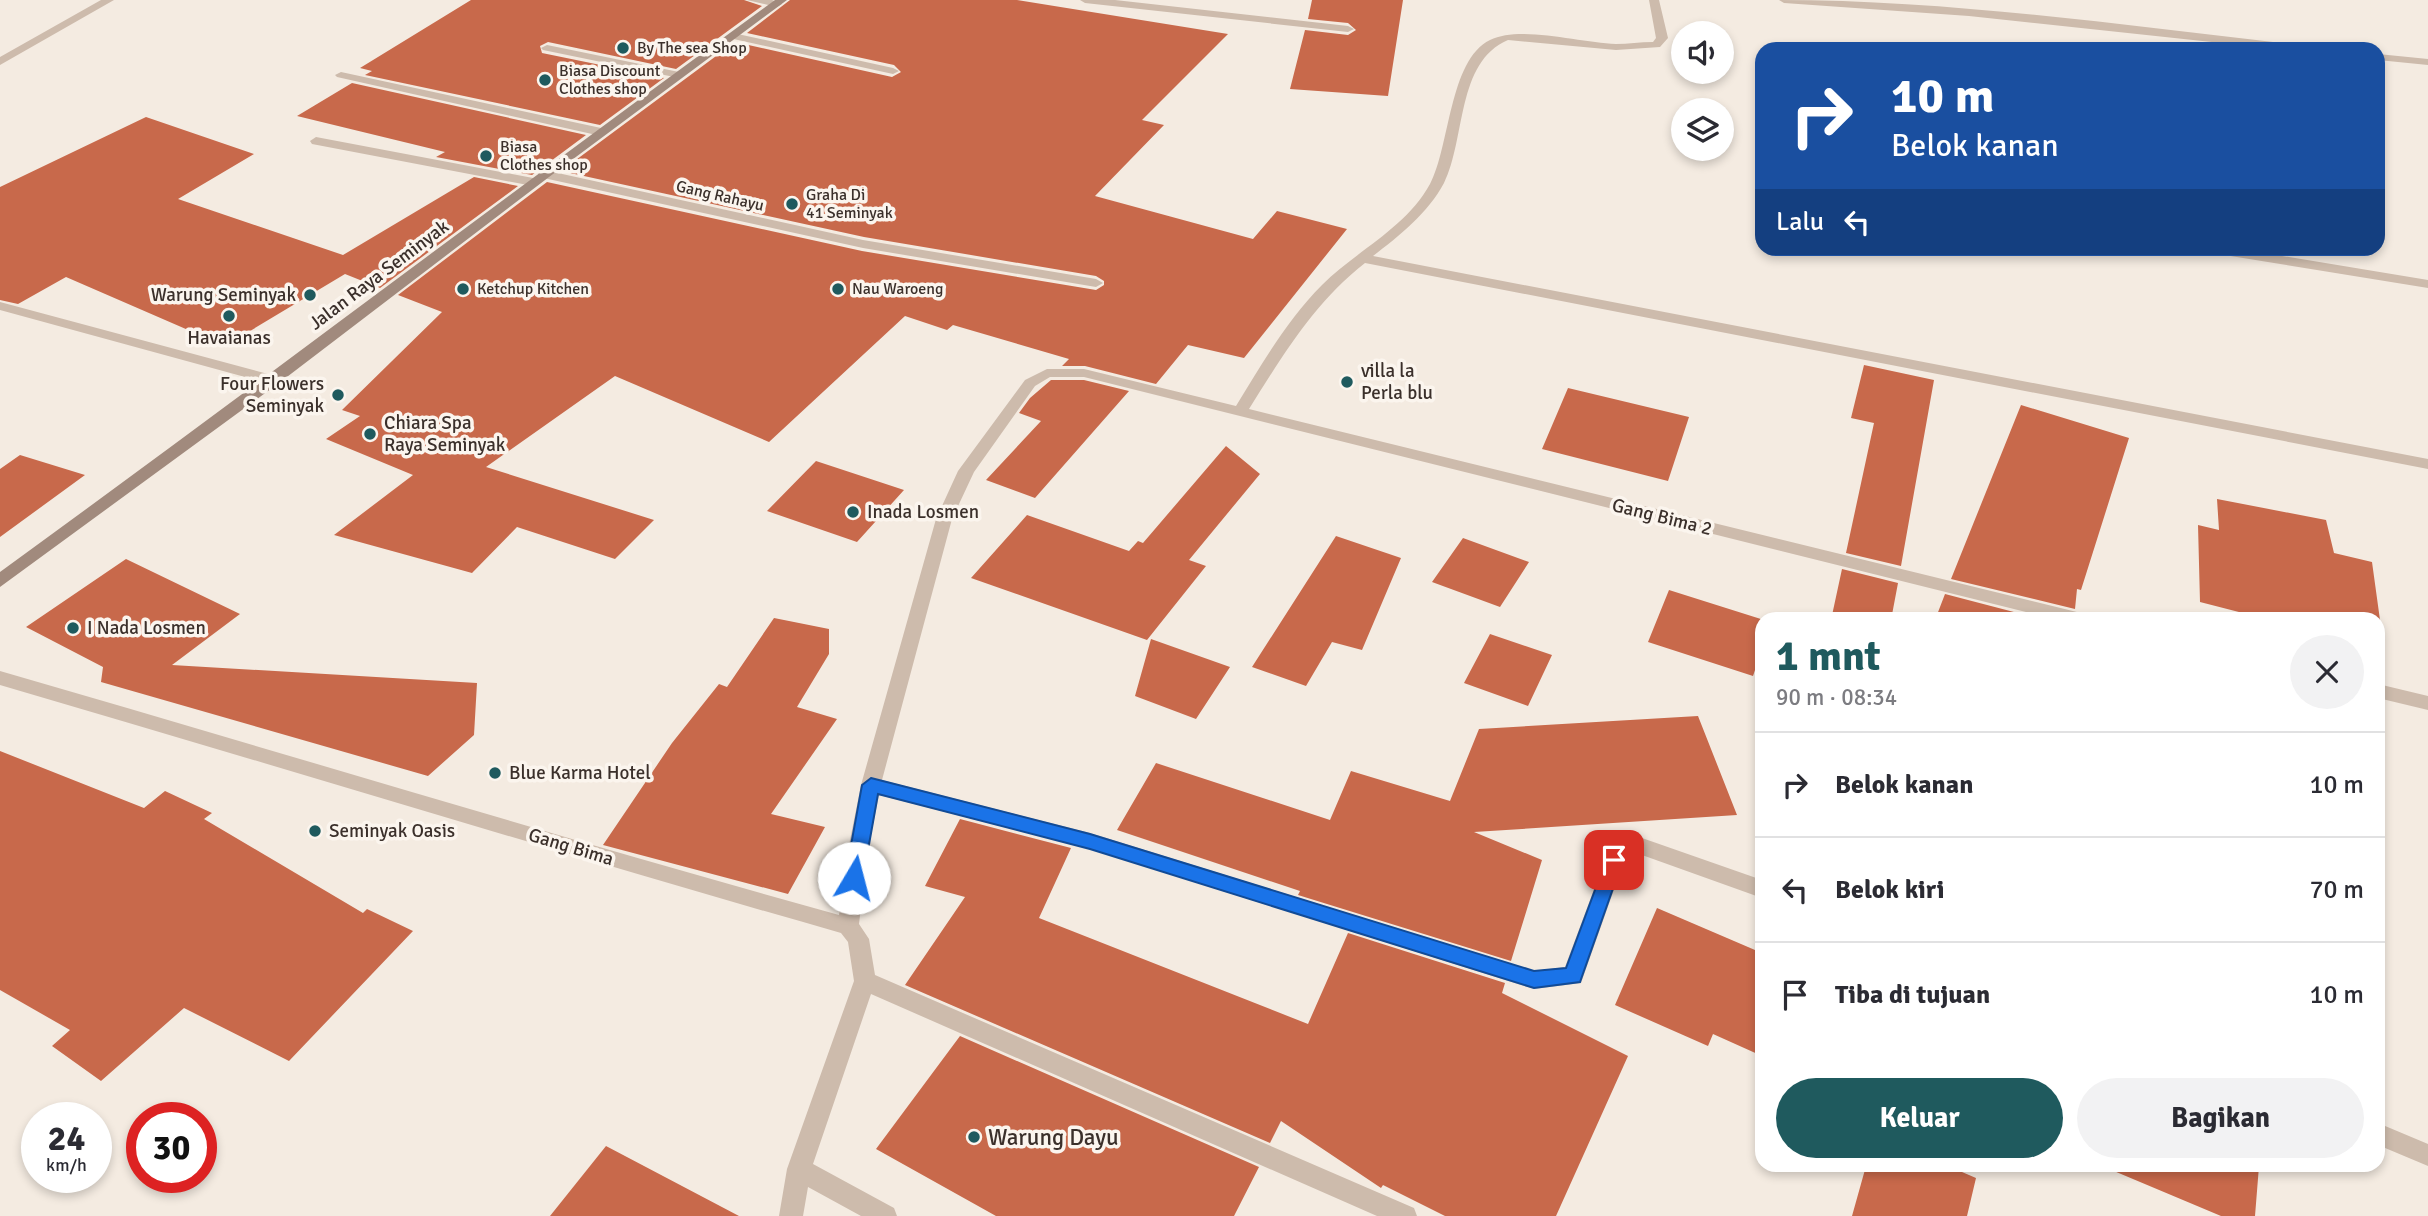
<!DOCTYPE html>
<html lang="id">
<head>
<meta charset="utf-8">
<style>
	:root { --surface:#fff; --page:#f2f2f3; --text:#2b2b33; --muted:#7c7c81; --line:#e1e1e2; --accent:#1f5a5e }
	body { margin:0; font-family:Signika,sans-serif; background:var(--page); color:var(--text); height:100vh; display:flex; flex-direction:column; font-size:26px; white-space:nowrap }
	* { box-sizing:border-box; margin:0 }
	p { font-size:23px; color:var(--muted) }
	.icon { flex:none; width:38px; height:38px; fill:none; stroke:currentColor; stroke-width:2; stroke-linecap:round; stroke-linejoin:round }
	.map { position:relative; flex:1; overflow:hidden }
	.panel { position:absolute; left:1755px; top:612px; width:630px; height:560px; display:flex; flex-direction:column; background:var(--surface); border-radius:21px; box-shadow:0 4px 10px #0003 }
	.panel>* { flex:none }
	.guide { position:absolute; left:1755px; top:42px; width:630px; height:214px; border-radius:21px; box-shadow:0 4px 10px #0003; background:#1a4fa0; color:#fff; overflow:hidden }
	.fabs { position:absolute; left:1671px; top:21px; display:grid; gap:14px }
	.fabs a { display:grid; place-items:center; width:63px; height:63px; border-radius:50%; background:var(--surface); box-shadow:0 4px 10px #0003; font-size:35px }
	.speed { position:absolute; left:21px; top:1102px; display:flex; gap:14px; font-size:35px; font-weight:700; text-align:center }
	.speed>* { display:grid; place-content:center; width:91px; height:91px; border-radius:50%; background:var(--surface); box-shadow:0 4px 10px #0003; line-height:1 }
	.speed small { font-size:18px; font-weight:400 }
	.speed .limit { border:10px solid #d22; background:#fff; color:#111 }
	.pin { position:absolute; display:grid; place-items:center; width:60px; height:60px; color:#fff; margin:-30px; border-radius:14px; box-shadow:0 4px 10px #0006 }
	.me { position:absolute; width:77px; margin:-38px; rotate:8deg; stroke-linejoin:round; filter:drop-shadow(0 0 5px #0008) }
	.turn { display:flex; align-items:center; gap:24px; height:147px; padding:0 21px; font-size:32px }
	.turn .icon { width:91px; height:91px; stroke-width:2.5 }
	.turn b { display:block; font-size:49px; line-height:60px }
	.then { display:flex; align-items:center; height:66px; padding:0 21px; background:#0003; gap:14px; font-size:26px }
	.round { display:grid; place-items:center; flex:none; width:74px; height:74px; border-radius:37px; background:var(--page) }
	.summary { display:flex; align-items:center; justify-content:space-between; height:119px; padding:0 21px }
	h1 { font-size:42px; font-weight:700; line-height:52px; color:var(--accent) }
	.action { display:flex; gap:14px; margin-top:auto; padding:14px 21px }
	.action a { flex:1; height:80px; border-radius:42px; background:var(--accent); color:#fff; font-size:28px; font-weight:700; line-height:80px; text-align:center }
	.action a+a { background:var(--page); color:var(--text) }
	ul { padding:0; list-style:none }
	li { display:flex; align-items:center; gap:21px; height:105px; padding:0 21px; border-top:2px solid var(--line) }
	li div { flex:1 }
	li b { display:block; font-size:26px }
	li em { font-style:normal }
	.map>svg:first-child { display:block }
	.building { fill:#c8694b }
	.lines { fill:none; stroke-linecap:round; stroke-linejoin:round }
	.lane { fill:#cdbbac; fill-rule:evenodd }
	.street { fill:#cdbbac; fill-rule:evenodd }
	.secondary { fill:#a18a7d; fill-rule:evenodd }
	.route { fill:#1a73e8; stroke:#114b97; stroke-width:2 }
	.poi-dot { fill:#1f5a5e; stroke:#fbf5ee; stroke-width:2.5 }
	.labels { text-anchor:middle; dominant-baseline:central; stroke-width:7; stroke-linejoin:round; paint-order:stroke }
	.far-poi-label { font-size:16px; fill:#3b302b; stroke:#fbf5ee; text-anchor:start }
	.far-street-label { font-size:16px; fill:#3b302b; stroke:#fbf5ee }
	.street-label { font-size:19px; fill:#3b302b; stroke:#fbf5ee }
	.poi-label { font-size:19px; fill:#3b302b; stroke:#fbf5ee; text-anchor:start }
	.near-poi-label { font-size:23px; fill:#3b302b; stroke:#fbf5ee; text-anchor:start }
</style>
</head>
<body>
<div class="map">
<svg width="2428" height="1216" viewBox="0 0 2428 1216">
	<rect width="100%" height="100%" fill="#f4ebe1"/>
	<path class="building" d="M471 0H744L762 6 676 69 548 42 540 46 542 53 664 78 600 125 365 75 372 71 360 68Z
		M790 0H1017L1228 34 1142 120 1164 125 1095 196 1253 239 1277 211 1347 229 1244 358 1188 345 1156 384 1085 366H1062L1069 359 953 325 947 330 905 316 769 442 615 376 486 467 654 520 615 559 517 527 472 573 334 535 413 475 326 439 360 416 342 410 442 312 398 295 547 182 862 251 1096 290 1104 285V281L1096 276 864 237 561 171 735 42 892 77 901 72 894 65 747 33Z
		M1312 0H1403L1388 96 1290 89 1305 30 1348 35 1356 30 1348 23 1308 19Z
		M352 83 586 135 532 175 436 157 445 152 297 116Z
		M146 117 254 154 178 199 343 255 474 177 518 186 380 288 345 274 225 346 66 277 18 304 0 300V187Z
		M1864 365 1934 380 1901 566 1846 553 1874 423 1851 418Z
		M1051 380H1084L1129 391 1035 498 986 480 1041 421 1019 413 1030 398Z
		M1568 388 1689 417 1668 481 1542 449Z
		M2021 405 2129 438 2081 590 2077 589 2075 609 1951 579Z
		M1226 446 1260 474 1189 560 1206 566 1147 640 971 578 1027 515 1129 551 1138 541 1143 543Z
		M20 455 85 475 0 537V469Z
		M816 461 904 490 857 542 767 511Z
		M2217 499 2326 520 2334 553 2372 562 2380 620H2270L2200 602 2198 525 2219 530Z
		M1336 536 1401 558 1362 650 1332 642 1306 686 1252 667Z
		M1463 538 1529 562 1500 607 1432 582Z
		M126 559 240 614 172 665 477 683 474 735 428 776 101 682 103 667 26 627Z
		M1842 569 1898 583 1891 620H1831Z
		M1669 590 1764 620 1762 649 1753 676 1648 642Z
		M1945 594 2045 620H1935Z
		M774 618 829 629V654L797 707 837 719 771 814 825 827 788 894 603 845 672 743 719 684 727 687Z
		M1490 634 1552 655 1528 706 1464 683Z
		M1151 639 1230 667 1196 719 1135 696Z
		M1698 716 1737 815 1474 832 1542 860 1511 961 1298 895 1300 891 1117 830 1156 763 1330 820 1351 771 1450 801 1479 729Z
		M0 751 144 808 165 791 212 813 204 819 363 913 367 909 413 931 289 1061 184 1008 101 1081 52 1046 70 1030 0 990Z
		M960 819 1071 848 1039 918 1308 1024 1348 933 1505 983 1502 993 1628 1056 1556 1216H1445L1383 1185 1381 1188 1281 1121 1270 1143 905 985 965 897 925 886Z
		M1657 908 1762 953V1056L1713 1034 1708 1046 1615 1005Z
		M960 1036 1259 1167 1234 1216H996L876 1149Z
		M606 1146 739 1216H550Z
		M1866 1166H1948L1976 1178 1967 1216H1852Z
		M2102 1166H2259L2255 1216H2221Z"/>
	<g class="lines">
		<path class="lane" d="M733 33 893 68 899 71 893 74 729 38 727 36Z
			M547 45 679 72 685 75 679 78 543 50 541 48Z"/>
		<path class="street" d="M101 0H114L0 65V57Z
			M747 0H772L782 4 777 7Z
			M1080 0H1115L1348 26 1354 29 1348 32 1085 3Z
			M1649 0H1659L1668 38 1660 47 1616 50 1508 40C1456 62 1466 139 1444 183 1428 213 1399 236 1373 256L2428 459V469L1365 263C1314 303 1283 355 1249 409L2085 614 2094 620H2058L1084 377H1050L1035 386 974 472 952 519 882 780 1090 833 1534 971 1565 967 1615 833 1622 831 1762 880V898L1628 850 1581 983 1534 989 1090 849 879 795 867 855 859 924 869 939 875 975 1414 1208 1417 1216H1377L871 994 813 1164 894 1208 897 1216H861L808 1187 803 1216H779L787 1169 854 981 848 942 841 933C560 853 281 767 0 685V671C280 752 558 837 839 915L847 855 861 785 936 519 958 471 1025 380 1047 369H1084L1236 406C1262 364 1287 320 1322 285 1356 251 1406 228 1430 184 1450 147 1449 60 1490 40 1521 25 1580 43 1616 44 1628 44 1640 42 1653 42L1656 38Z
			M1779 0C1956 0 2133 27 2309 46L2315 49H2277L1969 16 1784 3Z
			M2378 54 2428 59V65L2378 60Z
			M341 72 601 128 607 132 601 136 337 77 335 75Z
			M316 137 533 178 539 182 533 186 312 144 310 141Z
			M544 170 863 240 1096 279 1103 283 1096 287 863 248 539 177 538 174Z
			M2234 248 2428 280V288L2212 253 2205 249Z
			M0 302 279 377 281 380 274 385 0 310Z
			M2378 684 2428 696V710L2378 698Z
			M2378 1123 2428 1144V1166L2378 1145Z"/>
		<path class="secondary" d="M775 0H787L549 177 279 383 0 587V572C260 383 515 189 775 0Z"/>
	</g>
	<path class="route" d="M871 778 1090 834 1534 971 1566 968 1608 855 1614 853 1623 860 1580 982 1534 988 1090 849 878 794 863 878 861 884H848L845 878 862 785Z"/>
	<g class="poi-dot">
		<circle cx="623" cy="48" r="7"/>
		<circle cx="545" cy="80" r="7"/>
		<circle cx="486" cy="156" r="7"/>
		<circle cx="792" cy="204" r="7"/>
		<circle cx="463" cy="289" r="7"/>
		<circle cx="838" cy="289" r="7"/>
		<circle cx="310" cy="295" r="7"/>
		<circle cx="229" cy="316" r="7"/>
		<circle cx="1347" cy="382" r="7"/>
		<circle cx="338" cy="395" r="7"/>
		<circle cx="370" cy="434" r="7"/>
		<circle cx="853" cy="512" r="7"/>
		<circle cx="73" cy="628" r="7"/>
		<circle cx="495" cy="773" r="7"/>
		<circle cx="315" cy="831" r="7"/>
		<circle cx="974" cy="1137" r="7"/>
	</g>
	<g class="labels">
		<g class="far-poi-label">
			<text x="637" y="48">By The sea Shop</text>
			<text x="559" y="71">Biasa Discount<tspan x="559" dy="18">Clothes shop</tspan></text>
			<text x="500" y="147">Biasa<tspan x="500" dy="18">Clothes shop</tspan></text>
			<text x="806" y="195">Graha Di<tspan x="806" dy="18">41 Seminyak</tspan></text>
			<text x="477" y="289">Ketchup Kitchen</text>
			<text x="852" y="289">Nau Waroeng</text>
		</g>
		<g class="far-street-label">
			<text transform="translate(720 196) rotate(13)">Gang Rahayu</text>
		</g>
		<g class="street-label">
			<text transform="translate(379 275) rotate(-37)">Jalan Raya Seminyak</text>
			<text transform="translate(1662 517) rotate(14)">Gang Bima 2</text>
			<text transform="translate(571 847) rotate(17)">Gang Bima</text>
		</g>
		<g class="poi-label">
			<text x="296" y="295" text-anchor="end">Warung Seminyak</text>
			<text x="229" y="338" text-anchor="middle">Havaianas</text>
			<text x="1361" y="371">villa la<tspan x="1361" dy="22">Perla blu</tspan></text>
			<text x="324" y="384" text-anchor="end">Four Flowers<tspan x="324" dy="22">Seminyak</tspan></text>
			<text x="384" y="423">Chiara Spa<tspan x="384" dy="22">Raya Seminyak</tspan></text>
			<text x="867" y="512">Inada Losmen</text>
			<text x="87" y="628">I Nada Losmen</text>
			<text x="509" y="773">Blue Karma Hotel</text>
			<text x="329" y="831">Seminyak Oasis</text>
		</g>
		<g class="near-poi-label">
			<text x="988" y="1137">Warung Dayu</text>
		</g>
	</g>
</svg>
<div class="fabs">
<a><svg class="icon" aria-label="sound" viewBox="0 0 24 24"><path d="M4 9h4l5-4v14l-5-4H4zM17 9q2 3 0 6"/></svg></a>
<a><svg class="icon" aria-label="layers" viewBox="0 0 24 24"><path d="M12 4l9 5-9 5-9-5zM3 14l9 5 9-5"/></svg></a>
</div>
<div class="speed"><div>24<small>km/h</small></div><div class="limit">30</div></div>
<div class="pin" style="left:1614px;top:860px;background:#d93025"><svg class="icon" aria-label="arrive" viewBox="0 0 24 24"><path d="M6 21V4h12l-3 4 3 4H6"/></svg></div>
<svg class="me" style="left:854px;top:878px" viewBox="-20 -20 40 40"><circle r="19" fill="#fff"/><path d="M0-13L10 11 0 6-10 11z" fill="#1a73e8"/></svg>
<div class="guide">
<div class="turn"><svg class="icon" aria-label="right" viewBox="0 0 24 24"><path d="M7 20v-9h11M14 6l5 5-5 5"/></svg><div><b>10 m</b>Belok kanan</div></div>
<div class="then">Lalu<svg class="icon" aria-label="left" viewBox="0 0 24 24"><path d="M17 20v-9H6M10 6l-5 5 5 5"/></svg></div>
</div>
<section class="panel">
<div class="summary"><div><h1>1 mnt</h1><p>90 m · 08:34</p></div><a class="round"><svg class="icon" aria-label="close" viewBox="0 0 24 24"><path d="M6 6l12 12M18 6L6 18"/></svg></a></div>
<ul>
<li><svg class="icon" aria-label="right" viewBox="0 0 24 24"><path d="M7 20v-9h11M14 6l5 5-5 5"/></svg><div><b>Belok kanan</b></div><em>10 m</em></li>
<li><svg class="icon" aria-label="left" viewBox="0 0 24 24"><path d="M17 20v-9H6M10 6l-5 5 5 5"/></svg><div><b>Belok kiri</b></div><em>70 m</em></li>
<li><svg class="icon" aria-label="arrive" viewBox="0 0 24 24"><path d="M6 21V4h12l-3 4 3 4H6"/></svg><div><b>Tiba di tujuan</b></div><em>10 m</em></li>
</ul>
<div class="action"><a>Keluar</a><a>Bagikan</a></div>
</section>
</div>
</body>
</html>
